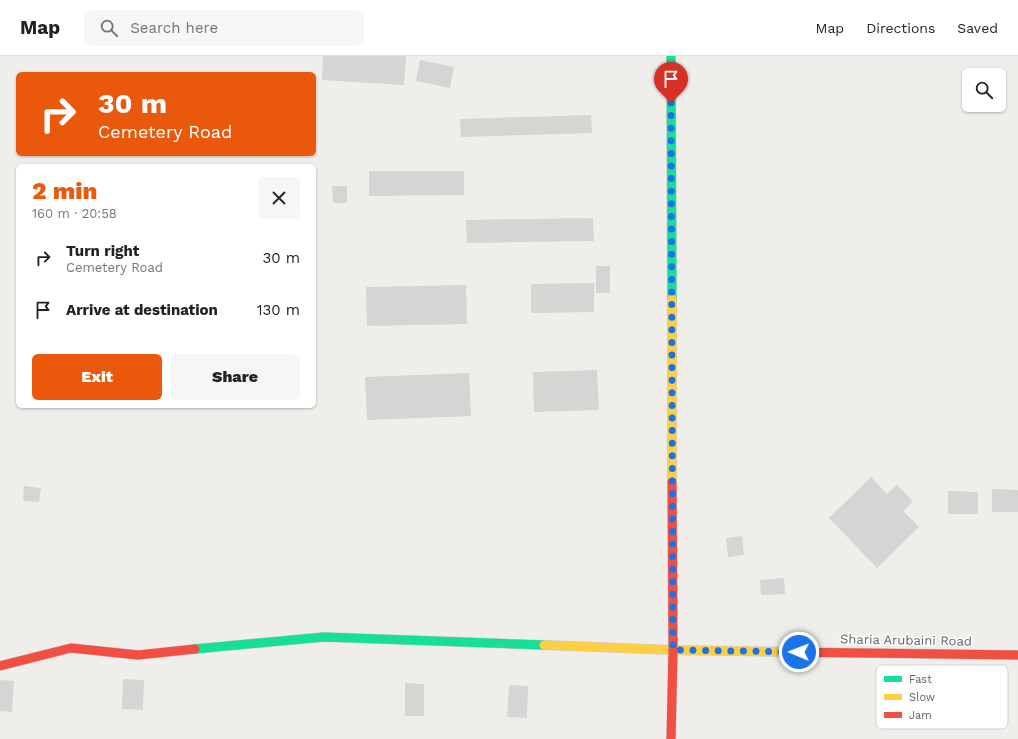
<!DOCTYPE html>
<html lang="en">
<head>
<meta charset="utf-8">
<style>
	:root { --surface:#fff; --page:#f6f6f6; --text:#222; --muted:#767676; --line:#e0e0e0; --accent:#ea580c }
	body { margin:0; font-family:"Work Sans",sans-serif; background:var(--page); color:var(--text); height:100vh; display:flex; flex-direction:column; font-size:15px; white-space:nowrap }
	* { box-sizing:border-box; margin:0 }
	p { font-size:13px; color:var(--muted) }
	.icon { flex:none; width:22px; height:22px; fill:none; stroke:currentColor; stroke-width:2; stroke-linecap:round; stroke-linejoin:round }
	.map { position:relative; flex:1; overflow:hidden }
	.details { position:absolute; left:16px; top:108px; width:300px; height:244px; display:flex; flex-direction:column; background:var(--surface); border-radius:6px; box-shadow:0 1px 3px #0004 }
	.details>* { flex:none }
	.top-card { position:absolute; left:16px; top:16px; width:300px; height:84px; border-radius:6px; box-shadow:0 1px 3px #0004; background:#ea580c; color:#fff; overflow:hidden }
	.fabs { position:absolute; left:962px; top:12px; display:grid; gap:8px }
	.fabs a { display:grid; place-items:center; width:44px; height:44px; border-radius:6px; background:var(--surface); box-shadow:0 1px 3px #0004; font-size:20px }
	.pin { position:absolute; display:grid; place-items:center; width:34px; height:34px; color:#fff; margin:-41px -17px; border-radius:50% 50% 50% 0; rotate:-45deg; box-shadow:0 0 4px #0007 }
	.pin .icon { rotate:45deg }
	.me { position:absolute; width:44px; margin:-22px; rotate:271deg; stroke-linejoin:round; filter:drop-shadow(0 0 3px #0008) }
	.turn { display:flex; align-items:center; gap:14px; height:84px; padding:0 16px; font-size:18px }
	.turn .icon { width:52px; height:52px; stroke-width:2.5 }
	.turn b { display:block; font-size:28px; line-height:34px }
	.round { display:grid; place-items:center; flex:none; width:42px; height:42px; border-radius:6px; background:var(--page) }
	.head { display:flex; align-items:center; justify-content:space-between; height:68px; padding:0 16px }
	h1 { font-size:24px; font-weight:800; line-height:30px; color:var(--accent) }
	.action { display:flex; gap:8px; margin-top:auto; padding:8px 16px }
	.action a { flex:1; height:46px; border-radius:6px; background:var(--accent); color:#fff; font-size:16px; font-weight:800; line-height:46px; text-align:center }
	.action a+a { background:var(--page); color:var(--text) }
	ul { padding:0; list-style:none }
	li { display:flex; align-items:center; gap:12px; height:52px; padding:0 16px }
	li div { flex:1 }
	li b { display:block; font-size:15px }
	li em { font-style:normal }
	header { display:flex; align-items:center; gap:24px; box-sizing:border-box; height:56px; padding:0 20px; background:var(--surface); border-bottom:1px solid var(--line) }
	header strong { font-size:19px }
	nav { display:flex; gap:22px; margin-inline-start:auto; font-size:14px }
	.search { width:280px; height:36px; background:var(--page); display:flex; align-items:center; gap:10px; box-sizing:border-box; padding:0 14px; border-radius:6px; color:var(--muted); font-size:15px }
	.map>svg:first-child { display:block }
	.building { fill:#d6d5d3 }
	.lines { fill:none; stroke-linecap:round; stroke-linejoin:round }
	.fast-casing { stroke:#cacacb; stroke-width:10 }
	.slow-casing { stroke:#cacacb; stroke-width:10 }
	.jam-casing { stroke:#cacacb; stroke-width:10 }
	.fast { stroke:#16e098; stroke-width:9 }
	.slow { stroke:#ffcf43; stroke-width:9 }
	.jam { stroke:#f24e42; stroke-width:9 }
	.route { stroke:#1a73e8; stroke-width:7; stroke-dasharray:0 12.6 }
	.labels { text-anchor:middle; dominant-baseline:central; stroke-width:3; stroke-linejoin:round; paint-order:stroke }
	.street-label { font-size:13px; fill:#5f6368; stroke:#fff }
	.key { fill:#fff; stroke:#cfd0d2; stroke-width:1 }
	.key-label { font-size:11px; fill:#5f6368 }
</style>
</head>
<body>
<header>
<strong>Map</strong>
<div class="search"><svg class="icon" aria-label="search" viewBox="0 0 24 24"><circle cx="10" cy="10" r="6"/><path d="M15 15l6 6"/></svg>Search here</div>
<nav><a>Map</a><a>Directions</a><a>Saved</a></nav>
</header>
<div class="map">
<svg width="1018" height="683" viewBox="0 0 1018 683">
	<rect width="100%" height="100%" fill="#efeeea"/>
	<path class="building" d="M323 0H406L404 29 322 24Z
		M420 4 454 11 450 32 416 25Z
		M591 59 592 77 461 81 460 63Z
		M369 115H464V139L369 140Z
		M332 130H347V147H333Z
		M593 162 594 185 467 187 466 164Z
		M596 210H610V237H596Z
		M594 227V256L531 257V228Z
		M466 229 467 268 367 270 366 231Z
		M597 314 599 354 534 356 533 316Z
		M469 317 471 360 367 364 365 321Z
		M871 421 887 438 897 429 913 445 903 455 919 471 877 512 829 462Z
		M24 430 41 432 39 446 23 445Z
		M992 433 1018 434V456H992Z
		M948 435 978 436V458H948Z
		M742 480 744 499 728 501 726 482Z
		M784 522 785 538 761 539 760 524Z
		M123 623 144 624 143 654 122 653Z
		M0 624 14 625 12 656 0 655Z
		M405 627 424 628V660H405Z
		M509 629 528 630 527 662 507 661Z"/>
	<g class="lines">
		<g class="fast-casing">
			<path id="fast" d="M671 0 672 243
				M195 593 324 581 544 589"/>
		</g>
		<g class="slow-casing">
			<path id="slow" d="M672 243V426
				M544 589 673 594 786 596"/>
		</g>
		<g class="jam-casing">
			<path id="jam" d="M786 596 1018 599
				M0 610 71 592 138 599 195 593
				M671 683 673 594 672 426"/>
		</g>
		<use href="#fast" class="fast"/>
		<use href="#slow" class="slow"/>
		<use href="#jam" class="jam"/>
	</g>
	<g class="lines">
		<path class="route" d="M671 47 673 594 799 596"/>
	</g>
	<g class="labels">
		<g class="street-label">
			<text transform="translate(906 584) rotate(1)">Sharia Arubaini Road</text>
		</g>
	</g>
	<rect x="876" y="609" width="132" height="64" rx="6" class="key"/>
	<rect x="884" y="620" width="18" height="6" fill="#16e098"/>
	<rect x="884" y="638" width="18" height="6" fill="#ffcf43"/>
	<rect x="884" y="656" width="18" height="6" fill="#f24e42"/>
	<g class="key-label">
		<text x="909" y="627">Fast</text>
		<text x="909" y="645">Slow</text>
		<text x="909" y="663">Jam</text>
	</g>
</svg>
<div class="fabs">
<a><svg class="icon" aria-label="search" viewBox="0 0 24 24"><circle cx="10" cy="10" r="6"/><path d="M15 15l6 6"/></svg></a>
</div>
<div class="pin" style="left:671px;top:47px;background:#d93025"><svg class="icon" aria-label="arrive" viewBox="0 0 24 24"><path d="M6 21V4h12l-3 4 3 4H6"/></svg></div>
<svg class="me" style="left:799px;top:596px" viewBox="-20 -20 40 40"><circle r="17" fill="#1a73e8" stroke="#fff" stroke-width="3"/><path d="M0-11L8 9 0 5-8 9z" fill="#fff"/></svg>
<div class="top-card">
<div class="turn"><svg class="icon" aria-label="right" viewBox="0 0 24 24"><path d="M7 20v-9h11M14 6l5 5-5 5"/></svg><div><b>30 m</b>Cemetery Road</div></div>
</div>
<section class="details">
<div class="head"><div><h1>2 min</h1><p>160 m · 20:58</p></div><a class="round"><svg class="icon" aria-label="close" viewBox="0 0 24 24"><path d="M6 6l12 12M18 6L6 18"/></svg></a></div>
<ul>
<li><svg class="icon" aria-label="right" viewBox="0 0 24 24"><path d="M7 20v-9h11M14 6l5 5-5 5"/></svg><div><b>Turn right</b><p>Cemetery Road</p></div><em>30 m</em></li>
<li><svg class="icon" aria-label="arrive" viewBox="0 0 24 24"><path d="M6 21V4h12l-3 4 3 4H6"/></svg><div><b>Arrive at destination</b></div><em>130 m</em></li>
</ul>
<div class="action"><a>Exit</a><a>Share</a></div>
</section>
</div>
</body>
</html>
